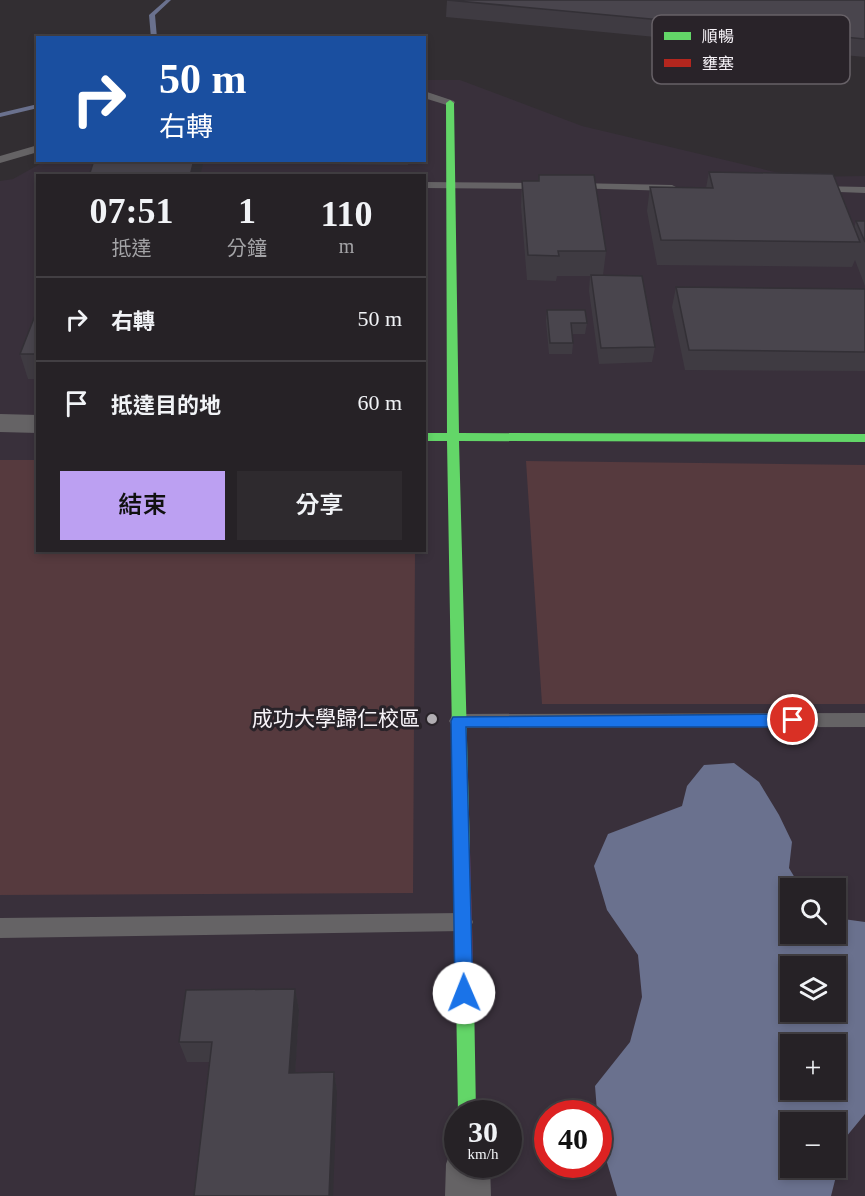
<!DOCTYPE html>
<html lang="zh-TW">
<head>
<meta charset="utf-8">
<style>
	:root { --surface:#262226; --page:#2e2a2e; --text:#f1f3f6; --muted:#a4a4a7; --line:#423f43; --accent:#bca0f2 }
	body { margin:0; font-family:"Times New Roman","Noto Sans TC",serif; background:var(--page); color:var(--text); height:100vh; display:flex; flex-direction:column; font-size:22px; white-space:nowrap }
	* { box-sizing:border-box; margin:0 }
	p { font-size:20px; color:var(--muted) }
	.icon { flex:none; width:33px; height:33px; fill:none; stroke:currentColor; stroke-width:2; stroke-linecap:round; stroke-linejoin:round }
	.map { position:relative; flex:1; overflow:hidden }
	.side { position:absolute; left:36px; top:174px; width:390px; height:378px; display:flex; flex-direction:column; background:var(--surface); border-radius:0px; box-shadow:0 3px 9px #0003,0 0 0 2px var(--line) }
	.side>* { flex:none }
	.hud { position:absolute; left:36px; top:36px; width:390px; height:126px; border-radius:0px; box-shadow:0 3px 9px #0003,0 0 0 2px var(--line); background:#1a4fa0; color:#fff; overflow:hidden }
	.buttons { position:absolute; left:780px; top:878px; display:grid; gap:12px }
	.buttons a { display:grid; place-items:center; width:66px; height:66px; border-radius:0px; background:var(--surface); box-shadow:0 3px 9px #0003,0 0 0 2px var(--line); font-size:30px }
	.speed { position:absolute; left:444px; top:1100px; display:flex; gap:12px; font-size:30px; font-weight:700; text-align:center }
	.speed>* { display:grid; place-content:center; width:78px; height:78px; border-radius:50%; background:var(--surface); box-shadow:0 3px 9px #0003,0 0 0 2px var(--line); line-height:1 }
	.speed small { font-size:15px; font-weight:400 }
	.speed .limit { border:9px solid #d22; background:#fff; color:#111 }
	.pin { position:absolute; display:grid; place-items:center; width:51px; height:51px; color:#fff; margin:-26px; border:3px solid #fff; border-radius:50%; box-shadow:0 2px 6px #0007 }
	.me { position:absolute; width:66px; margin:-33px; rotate:359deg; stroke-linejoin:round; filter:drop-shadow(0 0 4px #0008) }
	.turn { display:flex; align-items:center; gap:21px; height:126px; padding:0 24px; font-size:27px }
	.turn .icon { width:78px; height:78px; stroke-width:2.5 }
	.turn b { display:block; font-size:42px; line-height:51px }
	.eta { display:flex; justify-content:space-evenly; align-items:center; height:102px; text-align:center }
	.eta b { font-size:36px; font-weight:600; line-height:42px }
	.primary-button { display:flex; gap:12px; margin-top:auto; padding:12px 24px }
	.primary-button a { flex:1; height:69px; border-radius:0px; background:var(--accent); color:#111; font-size:24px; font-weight:600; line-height:69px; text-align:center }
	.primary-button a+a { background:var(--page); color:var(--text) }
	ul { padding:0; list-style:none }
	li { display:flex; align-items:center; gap:18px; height:84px; padding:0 24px; border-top:2px solid var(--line) }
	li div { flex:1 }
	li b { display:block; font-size:22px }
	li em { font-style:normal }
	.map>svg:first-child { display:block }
	.built { fill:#39303b; fill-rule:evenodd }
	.green { fill:#563a3e }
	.water { fill:#6a718e; fill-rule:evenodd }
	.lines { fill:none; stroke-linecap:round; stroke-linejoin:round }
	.stream { fill:#6a718e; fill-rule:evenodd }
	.lane { fill:#656365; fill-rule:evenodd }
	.street { fill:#656365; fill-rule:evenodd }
	.fast { fill:#63d668; fill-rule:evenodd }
	.jam { fill:#b3261e; fill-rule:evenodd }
	.wall { fill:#3f3b42 }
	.shaded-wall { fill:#333036 }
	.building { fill:#49454d; stroke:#333036; stroke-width:1.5 }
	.route { fill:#1a73e8; stroke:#114b97; stroke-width:1.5 }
	.poi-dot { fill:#b2aeb3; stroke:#292329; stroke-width:2 }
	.labels { text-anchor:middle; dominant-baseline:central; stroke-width:6; stroke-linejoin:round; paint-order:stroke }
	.poi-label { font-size:21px; fill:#f7f3f8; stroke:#292329; text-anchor:end }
	.key { fill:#292329; stroke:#676167; stroke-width:1.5 }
	.key-label { font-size:16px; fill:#f7f3f8 }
</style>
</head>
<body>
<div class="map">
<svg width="865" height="1196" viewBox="0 0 865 1196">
	<rect width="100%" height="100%" fill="#322e32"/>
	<path class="built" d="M425 80H460L582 126 796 177 865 176V1196H0V181L13 179 47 160H424ZM38 176H424V550H38ZM790 888H836V933H790ZM790 966H836V1011H790ZM790 1044H836V1089H790ZM458 1113H508V1164H458ZM548 1113H598V1164H548ZM790 1122H836V1167H790Z"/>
	<path class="green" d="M0 460H37L38 550 415 551 413 893 0 895Z
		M526 461 865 465V704H542Z"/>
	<path class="water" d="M734 763 759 782 779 815 792 842 789 868 801 888H790V933H836V918L865 922V1114L846 1137 831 1196H617L599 1136 595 1086 630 1042 642 997 638 955 607 910 594 866 608 834 682 806 687 786 704 765ZM790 966H836V1011H790ZM790 1044H836V1089H790ZM790 1122H836V1167H790Z"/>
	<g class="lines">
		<path class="stream" d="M166 0H171L155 15 157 38H151L149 15Z
			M38 104V108L0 117V113Z"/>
		<path class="lane" d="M424 91 454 101 455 103 450 106 424 98Z
			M38 145V152L0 163V156Z
			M424 182 543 183 549 186 543 189 424 188Z
			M575 183 672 185 678 188 672 191 571 188V184Z
			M818 186 865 187V193L814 191 812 189Z
			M865 713V727L458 728 452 726 449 721 452 716 458 714Z
			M463 913 470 915 473 922 470 929 463 931 0 938V918Z"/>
		<path class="street" d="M0 414 38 415V433L0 432Z
			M458 1146V1164H490L491 1196H445L446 1164 452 1148Z"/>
		<path class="fast" d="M450 100 454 103 459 433 865 434V442L459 441 470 852 468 857 462 859 456 857 454 852 447 441H424V433H447L446 103Z
			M465 988 471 990 474 996 476 1113H458L456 996 459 990Z"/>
		<path class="jam" d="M462 845 468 847 470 852 474 996 471 1002 465 1004 459 1002 456 996 454 852 456 847Z"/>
	</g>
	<path class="wall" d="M447 0H865V57L446 17Z
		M219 160H409L408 165 220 163Z
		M709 172 854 228 856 221H865V286L855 260 852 267 657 265 647 211 650 187 706 188Z
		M539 175 606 251 603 275 655 347 652 362 599 364 589 291 590 276H557L556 281 527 280 521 206 522 181H538Z
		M676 287 865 289V371L685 370 672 307Z
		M38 308V379H28L20 354Z
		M547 310 587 323 585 334H572L573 343 572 354H549L546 321Z
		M295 989 299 1010 295 1073 334 1072 337 1091 210 1062H187L179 1042Z"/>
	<path class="shaded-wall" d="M194 160H204L200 176H190Z
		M295 989 299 1010 294 1092 289 1073Z
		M334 1072 337 1091 333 1196H329Z"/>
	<path class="building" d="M447 0H865V39Z
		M94 160H194L190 176H89Z
		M709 172 833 174 860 242 661 240 650 187 713 188Z
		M539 175H594L606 251H558L559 256 528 255 522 181H539Z
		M856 221H865V242Z
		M591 275 642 276 655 347 601 348Z
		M676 287 865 289V352L689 350Z
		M38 308V354H20Z
		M547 310H585L587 323H571L573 343H550Z
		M295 989 289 1073 334 1072 329 1196H194L212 1042H179L186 990Z"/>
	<path class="route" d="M793 714 798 716 801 720 798 725 793 727H466L473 993 470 999 464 1002 458 999 455 993 451 721 453 717Z"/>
	<circle class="poi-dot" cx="432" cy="719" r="6"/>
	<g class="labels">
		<g class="poi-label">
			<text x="420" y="719">成功大學歸仁校區</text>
		</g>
	</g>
	<rect x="652" y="15" width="198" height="69" rx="9" class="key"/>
	<rect x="664" y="32" width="27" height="8" fill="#63d668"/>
	<rect x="664" y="59" width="27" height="8" fill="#b3261e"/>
	<g class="key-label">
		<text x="702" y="42">順暢</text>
		<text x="702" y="69">壅塞</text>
	</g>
</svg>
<div class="buttons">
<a><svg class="icon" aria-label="search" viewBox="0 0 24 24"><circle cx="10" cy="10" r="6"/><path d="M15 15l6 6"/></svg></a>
<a><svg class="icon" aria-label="layers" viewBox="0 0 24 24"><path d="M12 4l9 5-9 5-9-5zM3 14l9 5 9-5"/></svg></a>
<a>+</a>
<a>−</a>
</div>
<div class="speed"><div>30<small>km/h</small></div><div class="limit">40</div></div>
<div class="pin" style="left:793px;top:720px;background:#d93025"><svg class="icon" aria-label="arrive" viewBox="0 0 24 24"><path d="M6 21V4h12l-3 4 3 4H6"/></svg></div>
<svg class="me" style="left:464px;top:993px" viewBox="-20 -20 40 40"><circle r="19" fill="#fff"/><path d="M0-13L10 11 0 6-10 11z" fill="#1a73e8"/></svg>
<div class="hud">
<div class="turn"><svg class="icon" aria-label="right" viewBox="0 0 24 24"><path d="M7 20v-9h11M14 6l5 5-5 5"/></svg><div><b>50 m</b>右轉</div></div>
</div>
<section class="side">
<div class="eta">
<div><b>07:51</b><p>抵達</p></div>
<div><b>1</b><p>分鐘</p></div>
<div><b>110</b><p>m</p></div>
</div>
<ul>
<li><svg class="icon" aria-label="right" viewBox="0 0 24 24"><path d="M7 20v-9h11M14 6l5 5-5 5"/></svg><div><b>右轉</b></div><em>50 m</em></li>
<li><svg class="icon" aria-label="arrive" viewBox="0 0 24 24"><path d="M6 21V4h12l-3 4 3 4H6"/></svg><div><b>抵達目的地</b></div><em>60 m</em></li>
</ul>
<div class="primary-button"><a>結束</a><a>分享</a></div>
</section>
</div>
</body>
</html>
